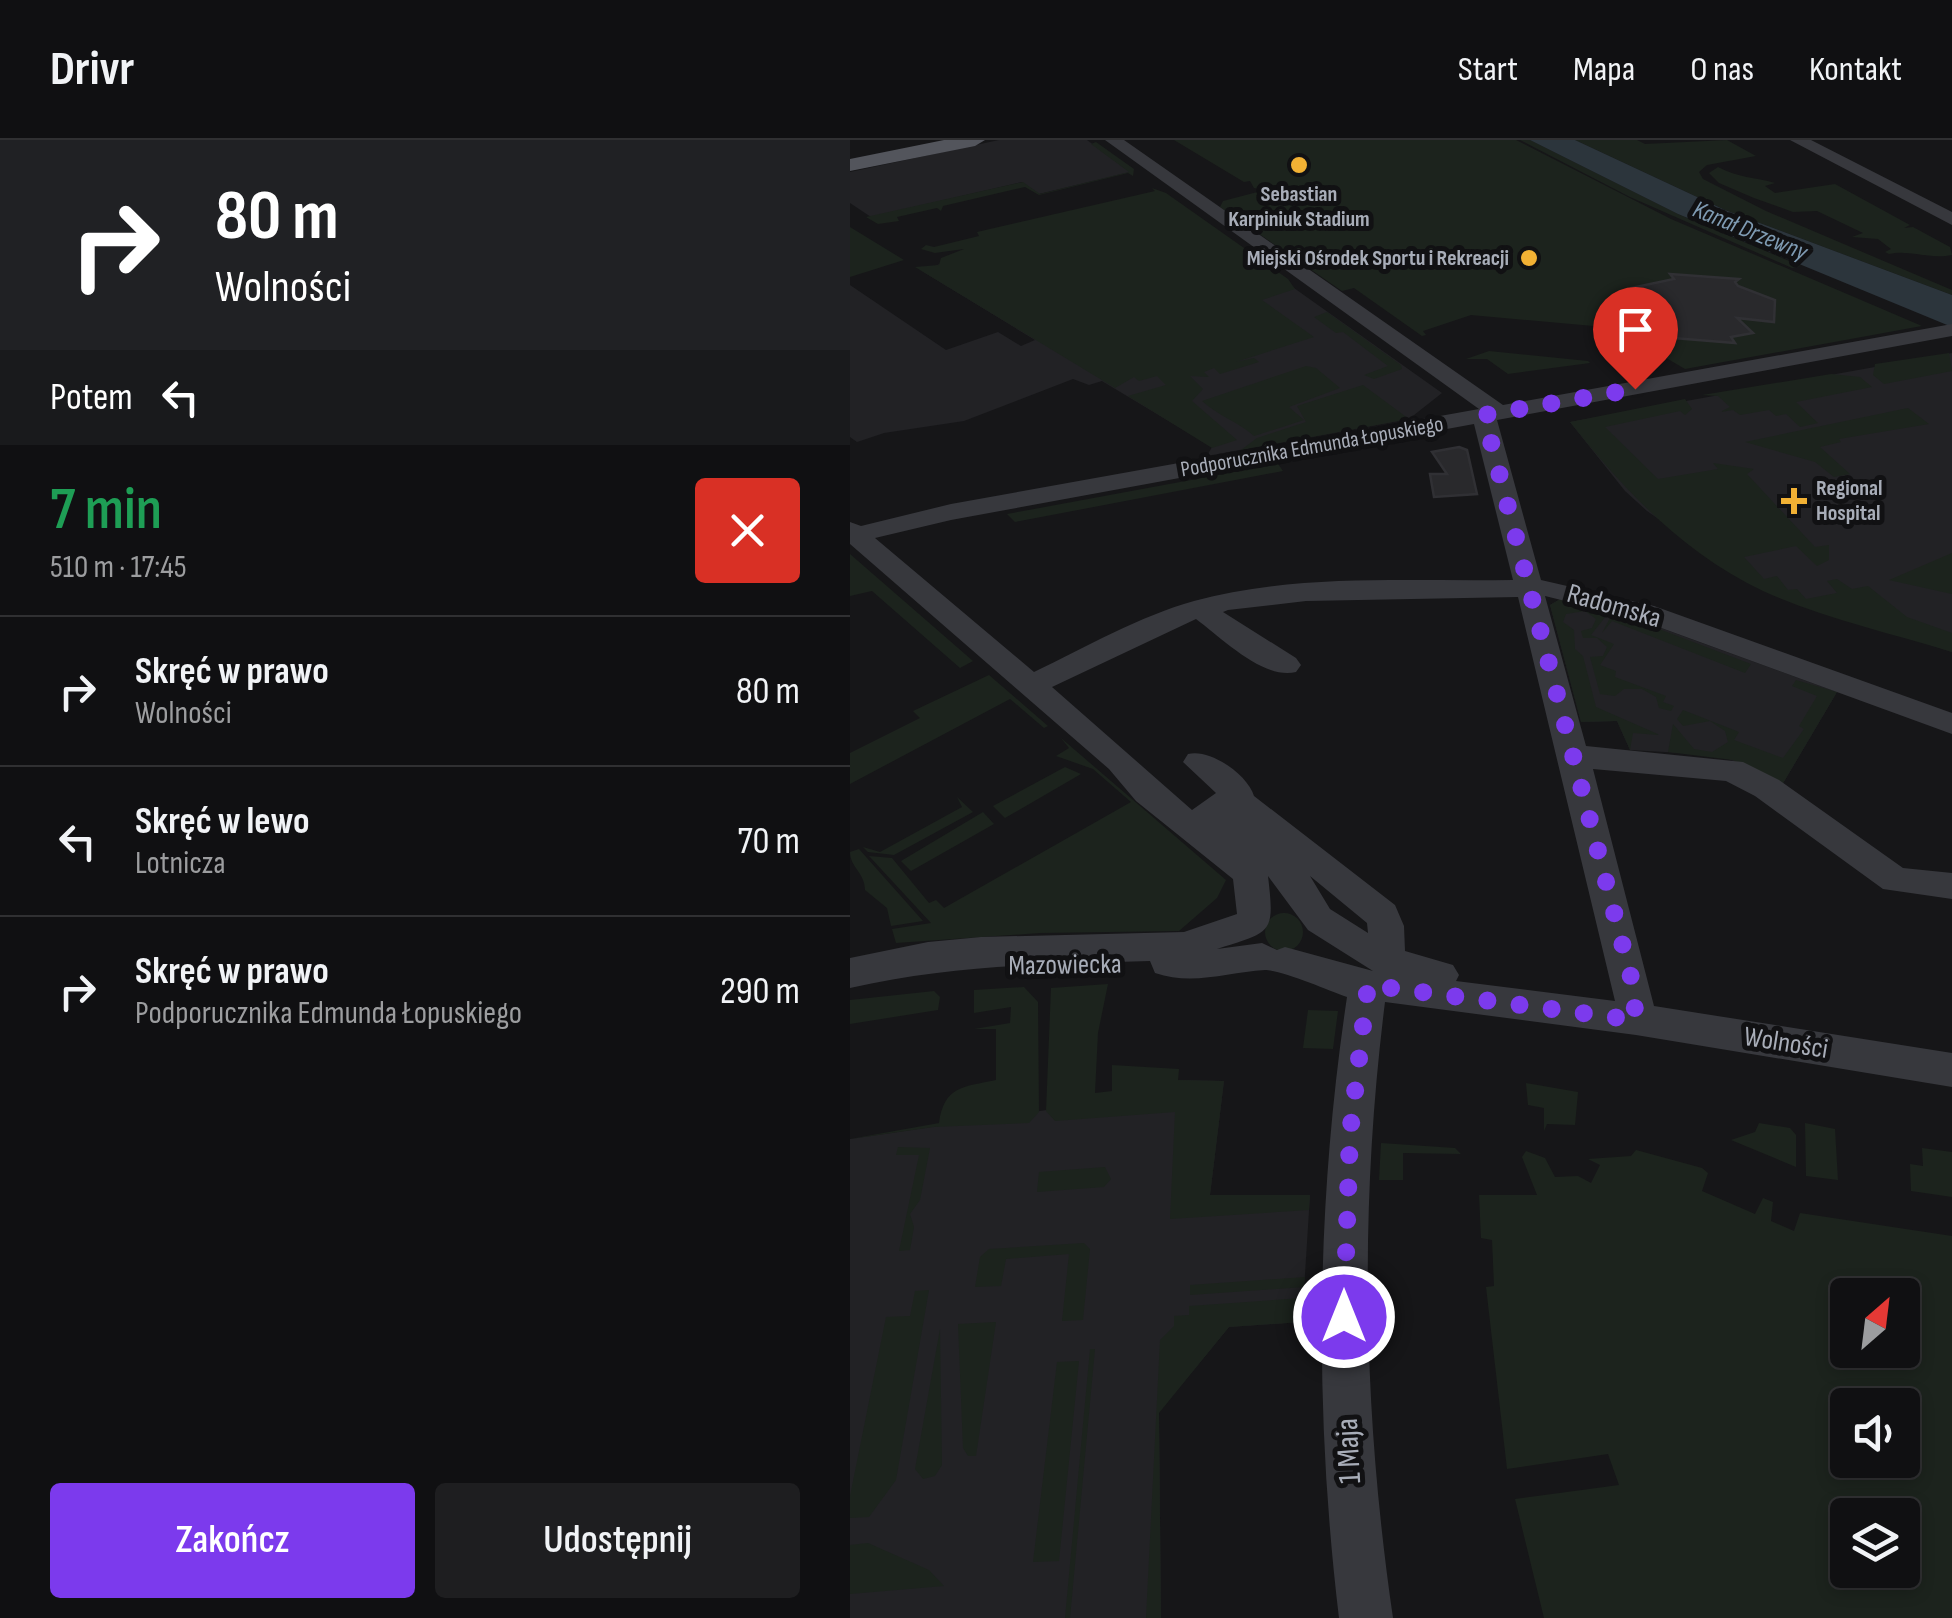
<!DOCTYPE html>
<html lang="pl">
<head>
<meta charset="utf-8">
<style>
	:root { --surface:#101012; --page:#1e1e20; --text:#f1f3f6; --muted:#9c9d9f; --line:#303032; --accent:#7c3aed }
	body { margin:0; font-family:"Sofia Sans Condensed",sans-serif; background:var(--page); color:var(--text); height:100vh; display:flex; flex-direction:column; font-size:38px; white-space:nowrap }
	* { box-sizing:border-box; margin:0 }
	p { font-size:32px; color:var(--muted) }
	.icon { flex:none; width:55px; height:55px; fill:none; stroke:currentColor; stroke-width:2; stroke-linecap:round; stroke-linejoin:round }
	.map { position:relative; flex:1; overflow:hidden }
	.details { display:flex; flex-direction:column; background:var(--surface); width:850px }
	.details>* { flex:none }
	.top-card { background:#202124; color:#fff; overflow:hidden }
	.needle { width:65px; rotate:28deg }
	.tools { position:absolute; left:980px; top:1138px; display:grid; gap:20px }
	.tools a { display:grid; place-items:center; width:90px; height:90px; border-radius:10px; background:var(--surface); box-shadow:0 5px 15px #0003,0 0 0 2px var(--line); font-size:50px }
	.pin { position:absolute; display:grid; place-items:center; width:85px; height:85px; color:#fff; margin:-102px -42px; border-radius:50% 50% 50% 0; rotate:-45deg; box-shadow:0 0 10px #0007 }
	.pin .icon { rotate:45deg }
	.me { position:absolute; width:110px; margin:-55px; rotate:0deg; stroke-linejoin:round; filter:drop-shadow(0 0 8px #0008) }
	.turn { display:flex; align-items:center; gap:35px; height:210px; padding:0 50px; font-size:45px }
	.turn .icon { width:130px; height:130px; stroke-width:2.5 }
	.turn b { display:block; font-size:70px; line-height:85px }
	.then { display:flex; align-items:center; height:95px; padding:0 50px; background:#0003; gap:20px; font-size:38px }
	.round { display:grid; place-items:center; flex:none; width:105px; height:105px; border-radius:10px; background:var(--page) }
	.summary { display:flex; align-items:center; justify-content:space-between; height:170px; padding:0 50px }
	h1 { font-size:60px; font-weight:600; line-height:75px; color:#1e9e55 }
	.cta { display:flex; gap:20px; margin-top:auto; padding:20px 50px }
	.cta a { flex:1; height:115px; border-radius:10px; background:var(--accent); color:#fff; font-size:40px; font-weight:600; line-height:115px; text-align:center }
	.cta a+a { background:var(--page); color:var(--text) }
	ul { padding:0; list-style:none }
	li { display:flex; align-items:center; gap:30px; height:150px; padding:0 50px; border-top:2px solid var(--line) }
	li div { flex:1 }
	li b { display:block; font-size:38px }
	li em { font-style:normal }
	header { display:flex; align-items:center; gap:60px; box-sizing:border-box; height:140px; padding:0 50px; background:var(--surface); border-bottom:2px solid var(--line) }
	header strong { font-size:48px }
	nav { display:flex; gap:55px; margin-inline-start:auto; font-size:35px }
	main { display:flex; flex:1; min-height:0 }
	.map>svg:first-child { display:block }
	.built { fill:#222225 }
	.green { fill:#1c231d; fill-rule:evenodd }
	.water { fill:#2c353c }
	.building { fill:#29292c; stroke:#303034; stroke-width:2.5 }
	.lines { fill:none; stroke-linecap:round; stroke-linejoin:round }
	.minor { fill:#37383d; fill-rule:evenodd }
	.major { fill:#53555c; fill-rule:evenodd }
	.route { stroke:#7c3aed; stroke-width:18; stroke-dasharray:0 32.4 }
	.poi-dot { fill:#f2b134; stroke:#111113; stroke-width:4 }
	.labels { text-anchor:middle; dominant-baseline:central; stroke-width:10; stroke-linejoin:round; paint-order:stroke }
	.far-poi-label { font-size:22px; font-weight:bold; fill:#a8adb8; stroke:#111113 }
	.far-street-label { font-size:22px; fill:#a8adb8; stroke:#111113 }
	.far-water-label { font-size:25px; font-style:italic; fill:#7f9bb3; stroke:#111113 }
	.street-label { font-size:28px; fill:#a8adb8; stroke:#111113 }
	.near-street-label { font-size:32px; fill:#a8adb8; stroke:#111113 }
</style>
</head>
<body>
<header>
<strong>Drivr</strong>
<nav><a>Start</a><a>Mapa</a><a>O nas</a><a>Kontakt</a></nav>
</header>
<main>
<section class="details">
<div class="top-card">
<div class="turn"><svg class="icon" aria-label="right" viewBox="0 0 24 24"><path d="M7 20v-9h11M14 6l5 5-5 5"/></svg><div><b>80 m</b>Wolności</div></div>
<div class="then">Potem<svg class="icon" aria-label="left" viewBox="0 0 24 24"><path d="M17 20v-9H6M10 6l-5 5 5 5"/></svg></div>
</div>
<div class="summary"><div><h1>7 min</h1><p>510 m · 17:45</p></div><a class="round" style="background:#d93025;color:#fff"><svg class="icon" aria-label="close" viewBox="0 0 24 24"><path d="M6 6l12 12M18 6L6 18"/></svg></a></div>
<ul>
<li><svg class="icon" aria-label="right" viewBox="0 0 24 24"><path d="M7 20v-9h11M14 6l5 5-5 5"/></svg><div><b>Skręć w prawo</b><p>Wolności</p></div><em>80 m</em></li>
<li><svg class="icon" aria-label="left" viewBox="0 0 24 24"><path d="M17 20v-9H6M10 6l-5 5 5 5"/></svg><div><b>Skręć w lewo</b><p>Lotnicza</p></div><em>70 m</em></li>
<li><svg class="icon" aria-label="right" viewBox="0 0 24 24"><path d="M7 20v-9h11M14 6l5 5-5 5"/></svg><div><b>Skręć w prawo</b><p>Podporucznika Edmunda Łopuskiego</p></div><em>290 m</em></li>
</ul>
<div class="cta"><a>Zakończ</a><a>Udostępnij</a></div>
</section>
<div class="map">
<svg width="1102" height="1478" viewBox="0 0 1102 1478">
	<rect width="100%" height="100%" fill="#161618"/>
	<path class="built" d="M149 0H237L280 32 189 54 172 42 21 77 0 63V32Z
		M310 53 592 253 559 279 357 316 362 307 252 241 239 245 223 239 114 281 34 293 7 302 0 297V145L96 210 148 192 171 206 185 200 72 131 218 74Z
		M1102 213V512L910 449 797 371 775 351 720 282Z
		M712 458 811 488 987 552 932 645 901 627 867 615 780 610 767 581 731 582 700 465Z
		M328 933V940L374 941 360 1055H460L452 1182 379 1187 309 1272 311 1478H0V999L272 959Z"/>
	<path class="green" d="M324 0H666L821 79 1072 186 835 229 765 188 621 175 573 191 576 195 572 196 504 148 492 151 370 67 373 61 415 50 404 48 400 41 394 42Z
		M670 0H680L828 74 951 126 942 128 780 57Z
		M725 0H787L795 4 877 0 906 16 857 25 849 32 853 39 916 71 1102 150V155L875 70Z
		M246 2 284 29 283 36 278 33 189 55 175 47 93 66 91 71 87 68 47 77 49 81 28 84 16 77 173 42 190 54 279 32 241 4Z
		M868 27C888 38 905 37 925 43L915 46 925 53 985 44 1060 85 1054 88 1063 87 1100 107 1102 115C1080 120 1060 109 1039 114L1035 112 1041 109 1028 99 1002 97 1013 93 967 71 943 72 904 58 869 43 859 33Z
		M302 48 316 53 438 139 445 149 412 160 464 197 386 222 404 218 409 222 370 234 364 228 354 232 359 237 340 236 353 249 342 261 387 300 362 308 278 256 316 245 307 236 289 241 284 237 265 248 65 127 89 125 91 118 114 109 85 113 71 109 76 105 84 107 129 96 127 92 305 51Z
		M0 87 54 120 0 137Z
		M477 172 551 225 552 229 524 239 514 235 538 226 493 192 486 193 464 177Z
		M639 211 738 221 740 223 658 234 637 219H616Z
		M1099 213 1102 231 1034 244 1023 235 1025 224Z
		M456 226 466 228 490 248 439 267 454 280 404 296C387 281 370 277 352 261Z
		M981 234 1010 237 1022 247 946 262 968 283 950 287 936 274 926 276 919 270 890 275 883 270 870 272 880 267 868 256 852 255Z
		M513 245 559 279 391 310 407 298 456 282 447 266Z
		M835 259 842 269 835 275 830 271 755 287 808 339 868 329 863 323 904 329 897 334 965 407 979 405V420L967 426 946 406 894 417 914 439 927 436 938 450 947 449 956 459 987 453 977 441 987 439 1002 449 1018 446 1057 477 1102 493V512C1040 493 972 478 913 451 833 413 774 350 720 282Z
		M1058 268 1079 284 989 299 991 302 970 307 1000 334 984 337 965 322 895 302Z
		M428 324 433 331 165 382 157 374Z
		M1102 413V454L1039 440Z
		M0 414 123 521 110 528 22 451 0 456Z
		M712 458 746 465 901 524 895 533 762 481 752 493 760 478 756 476 741 495 764 504 750 525 766 531 765 537 816 556 813 562 824 566 821 571 809 568 806 557 792 549H774L765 556 750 554 740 517 753 516 757 507 747 498H733L731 491 742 488 746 479 735 471 716 474 713 482 724 490 725 509 733 516 746 567 810 595 783 593 780 610 767 581 731 582 700 465Z
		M139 535 198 586 194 588 160 559 0 644V613L70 578 63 571Z
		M946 540 987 552 932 645 883 620 818 612 823 584 844 609 862 612 878 602 875 591 860 581 833 586 827 579 833 570 889 592 884 600 933 618 954 589 949 586 967 556 942 546Z
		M211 598 376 740 367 758 329 791 190 793 46 803 42 789 81 783 19 716 42 718 79 763 86 760 94 768 281 662 243 629 206 616 219 608Z
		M215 627 231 634 155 678 143 666Z
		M107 657 123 672 44 715 18 712 13 707 30 712 112 667Z
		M133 672 144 684 61 731 51 721Z
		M9 709 73 781 41 786 37 768 15 750C15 733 0 727 0 712Z
		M415 792a19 19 0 1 1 38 0a19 19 0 1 1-38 0Z
		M258 844 248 893 245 953 262 951V925L329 929 328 940 374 941 360 1055H460L459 1070 320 1079 325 972 205 981 196 971 201 848Z
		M174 847 188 862 189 972 179 983 84 987 0 999 89 983C94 946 113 947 146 940V889H124L160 883 161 867 124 873V850Z
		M84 851 90 857 88 870 0 884V860Z
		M458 870 488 871 483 909 453 908Z
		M676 943 728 952 725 985 697 984 694 991V968L678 965Z
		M909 983 940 988 946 995V1027L881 1000 905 992Z
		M955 983 985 989 988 1040 956 1036Z
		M531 1003 605 1008 611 1014 553 1013V1040H529Z
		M48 1007 80 1008 70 1060 60 1074 64 1087 60 1110 49 1111 69 1015H46Z
		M1072 1008 1102 1012V1057L1061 1051 1060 1024 1073 1026Z
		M786 1010 852 1028 858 1033 852 1051 905 1074 913 1058 923 1062 921 1081 944 1091 950 1073 1102 1096V1478H694L665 1359 769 1345 758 1314 657 1329 636 1147 644 1146 642 1100 631 1098 629 1055H687L672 1017 676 1011 695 1018 705 1037 728 1036 741 1043 750 1025 738 1019 781 1016ZM998 1155H1052V1210H998ZM998 1265H1052V1320H998ZM998 1375H1052V1430H998Z
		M255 1027 261 1039 254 1047 187 1052 189 1032Z
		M234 1103 240 1109 233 1180 212 1181 219 1114 156 1119 151 1146 125 1147 130 1117 139 1109Z
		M455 1137 454 1147 340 1155V1145Z
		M79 1150 46 1340 19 1377 0 1378V1356L36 1177 60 1176 65 1151Z
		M453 1158 466 1162 465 1177 453 1178 452 1182 379 1187 309 1273 311 1478H296L310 1200 324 1186V1176L339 1175V1166Z
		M146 1182 126 1316H118L113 1308 108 1184Z
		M90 1189 92 1325 85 1336 73 1339 65 1329Z
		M240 1209H245L220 1478H215Z
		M229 1221 209 1421 183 1422 207 1222Z
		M18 1403 79 1430 94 1446 0 1454V1405Z"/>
	<path class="water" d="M680 0H725L875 70 1102 155V187L828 74Z"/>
	<path class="building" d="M820 134 889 139 885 142 888 146 925 160 924 182 887 178 903 193 881 197 885 203 811 197 818 192 776 175 781 148 824 139Z
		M609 307 617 310 627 354 584 357 580 334H597L582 312Z"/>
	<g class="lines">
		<path class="minor" d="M255 0H274L653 265 1102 184V196L647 280 691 440 804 466 1102 573V594L784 478 695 456 736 606 893 622 929 640 1053 728 1102 733V759L1033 749 905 656 876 641 743 629 804 866 1102 913V947L786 895 535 862C509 1069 513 1272 543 1478H489C464 1269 466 1064 497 857 478 850 431 830 415 830 378 832 343 846 305 833L300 821C196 824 102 825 0 848V818L78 802 131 797 334 792 387 774 383 739 286 661 259 629 0 404V382L11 386 101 364 629 269ZM624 284 663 440C560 442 445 433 344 461 290 476 236 507 184 532L25 398 101 380ZM668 457 765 861 606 841 609 835 603 825 555 811 554 786 545 765 404 656C398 635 360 608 338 614L333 622 366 653 342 670 202 547 346 479C372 498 413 540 446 532L451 525 446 518 373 472 378 470 456 461ZM418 736 458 790 523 831 435 807 427 810 412 803 367 809C422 791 425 795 418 736ZM460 736 517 783 518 793 480 769Z
			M940 0H961L1102 72V85Z"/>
		<path class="major" d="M94 0H135L125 6 0 31V19Z"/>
	</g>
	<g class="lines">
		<path class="route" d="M494 1177 500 993 518 845 786 880 782 841 634 275 785 249"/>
	</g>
	<g class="poi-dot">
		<circle cx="449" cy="25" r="10"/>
		<circle cx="679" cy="118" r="10"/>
		<path d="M939 346h10v10h10v10h-10v10h-10v-10h-10v-10h10z"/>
	</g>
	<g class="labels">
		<g class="far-poi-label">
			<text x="449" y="54">Sebastian<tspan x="449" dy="25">Karpiniuk Stadium</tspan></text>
			<text x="659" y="118" text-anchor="end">Miejski Ośrodek Sportu i Rekreacji</text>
			<text x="966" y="348" text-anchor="start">Regional<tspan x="966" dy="25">Hospital</tspan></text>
		</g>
		<g class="far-street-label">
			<text transform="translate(462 307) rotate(-10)">Podporucznika Edmunda Łopuskiego</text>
		</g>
		<g class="far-water-label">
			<text transform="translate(900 91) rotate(22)">Kanał Drzewny</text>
		</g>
		<g class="street-label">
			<text transform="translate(764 466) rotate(16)">Radomska</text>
			<text transform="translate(215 825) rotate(-1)">Mazowiecka</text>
			<text transform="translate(936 903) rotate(9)">Wolności</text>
		</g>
		<g class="near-street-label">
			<text transform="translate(499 1311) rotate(-93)">1 Maja</text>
		</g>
	</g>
</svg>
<div class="tools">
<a><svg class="needle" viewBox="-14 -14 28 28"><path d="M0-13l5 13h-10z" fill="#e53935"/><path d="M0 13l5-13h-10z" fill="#9c9d9f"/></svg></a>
<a><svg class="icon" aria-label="sound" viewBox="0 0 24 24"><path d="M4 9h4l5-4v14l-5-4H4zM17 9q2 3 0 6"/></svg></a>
<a><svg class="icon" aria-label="layers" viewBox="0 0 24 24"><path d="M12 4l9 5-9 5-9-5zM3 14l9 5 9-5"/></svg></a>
</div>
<div class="pin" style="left:785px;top:249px;background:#d93025"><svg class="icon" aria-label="arrive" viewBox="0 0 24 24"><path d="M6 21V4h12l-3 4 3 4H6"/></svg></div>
<svg class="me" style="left:494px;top:1177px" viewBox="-20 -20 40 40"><circle r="17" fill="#7c3aed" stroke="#fff" stroke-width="3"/><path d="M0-11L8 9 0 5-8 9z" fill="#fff"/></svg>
</div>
</main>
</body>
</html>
